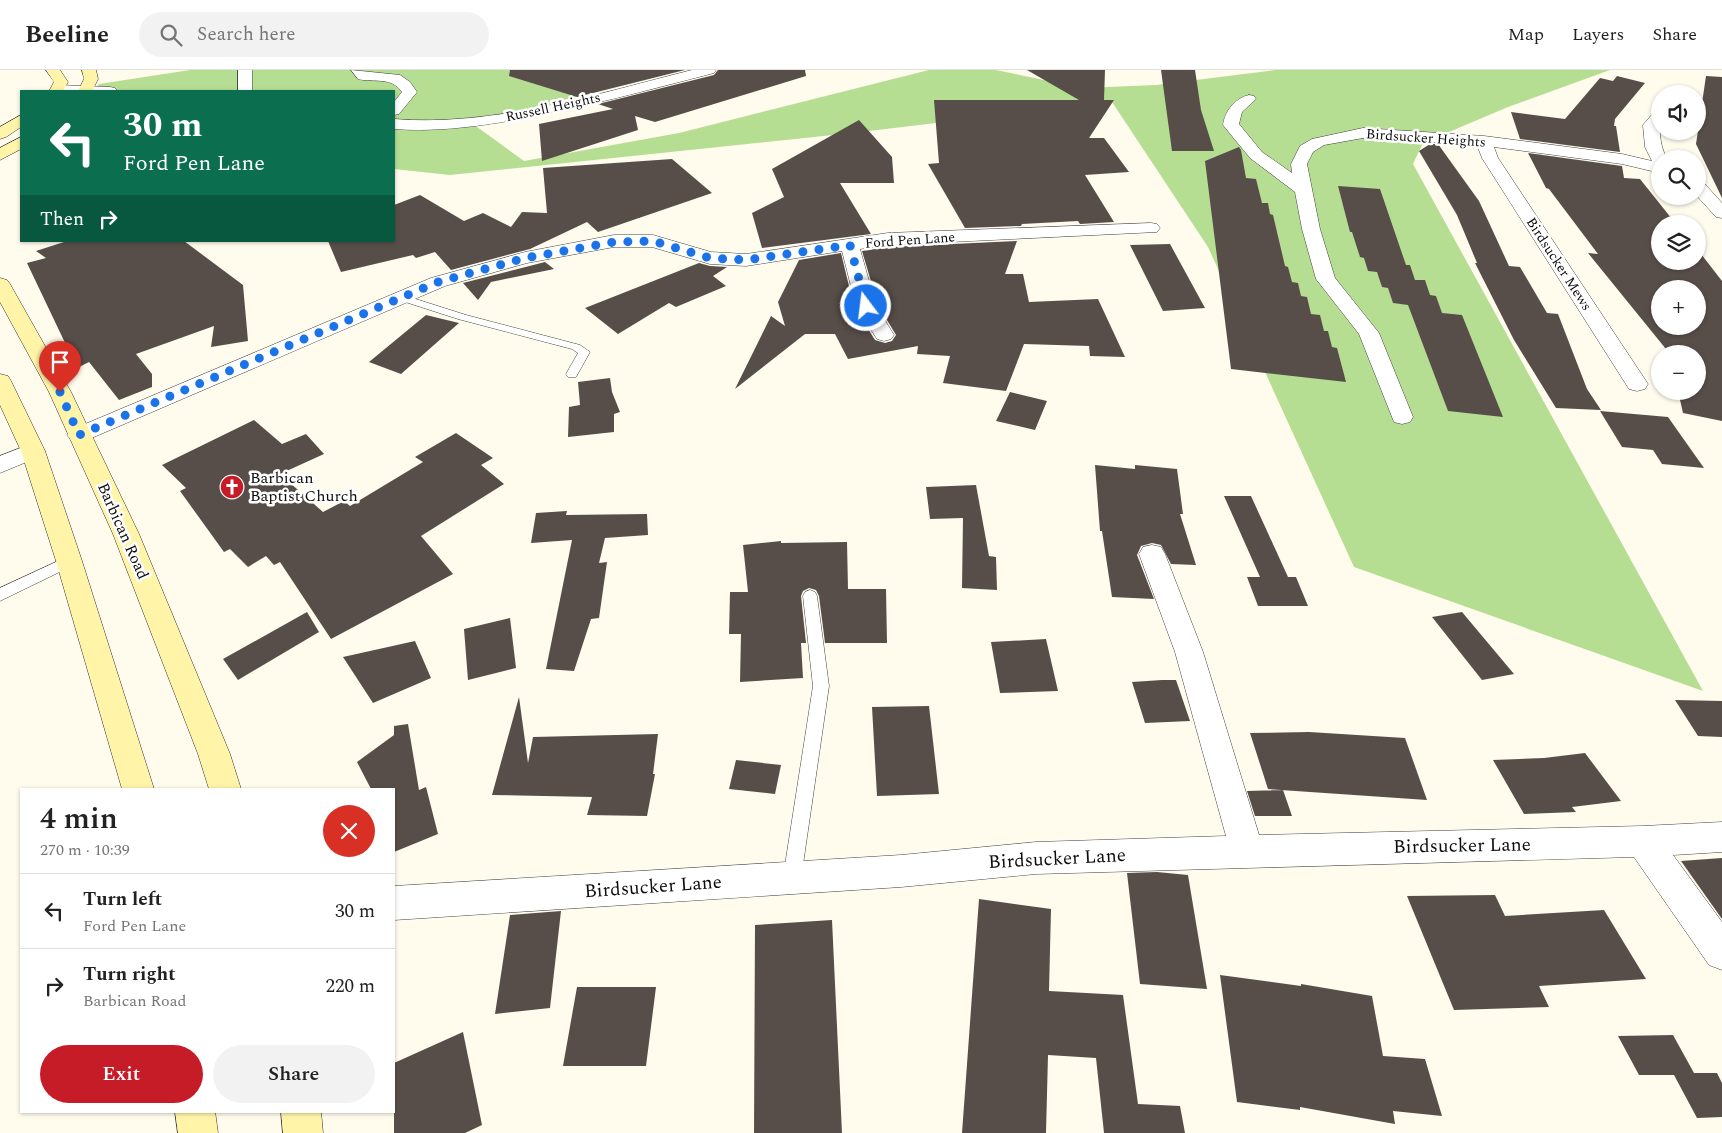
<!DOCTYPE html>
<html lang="en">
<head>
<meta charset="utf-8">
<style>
	:root { --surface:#fff; --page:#f2f2f2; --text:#222; --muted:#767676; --line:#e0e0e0; --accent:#c61c28 }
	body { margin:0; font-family:Spectral,serif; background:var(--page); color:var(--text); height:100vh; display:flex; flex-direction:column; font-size:19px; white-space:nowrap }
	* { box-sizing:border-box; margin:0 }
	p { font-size:16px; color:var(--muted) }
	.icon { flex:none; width:28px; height:28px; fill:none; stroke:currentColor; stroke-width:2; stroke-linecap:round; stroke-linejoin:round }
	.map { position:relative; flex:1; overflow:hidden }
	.drawer { position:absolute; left:20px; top:718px; width:375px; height:325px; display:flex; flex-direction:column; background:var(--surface); border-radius:0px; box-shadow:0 1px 4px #0004 }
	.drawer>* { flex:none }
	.guide { position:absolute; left:20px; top:20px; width:375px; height:152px; border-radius:0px; box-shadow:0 1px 4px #0004; background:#0b6e4f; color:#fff; overflow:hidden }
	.tools { position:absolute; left:1651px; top:15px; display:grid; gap:10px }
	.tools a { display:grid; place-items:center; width:55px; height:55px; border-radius:50%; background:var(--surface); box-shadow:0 1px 4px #0004; font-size:25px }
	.pin { position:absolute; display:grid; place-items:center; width:42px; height:42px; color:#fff; margin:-51px -21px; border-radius:50% 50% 50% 0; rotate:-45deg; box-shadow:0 0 5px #0007 }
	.pin .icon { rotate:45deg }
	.me { position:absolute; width:55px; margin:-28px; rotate:345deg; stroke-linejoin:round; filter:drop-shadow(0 0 4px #0008) }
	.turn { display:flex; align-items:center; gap:18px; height:105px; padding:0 20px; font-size:22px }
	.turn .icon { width:65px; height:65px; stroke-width:2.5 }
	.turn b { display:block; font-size:35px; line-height:42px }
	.then { display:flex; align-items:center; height:48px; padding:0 20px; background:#0003; gap:10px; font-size:19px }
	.round { display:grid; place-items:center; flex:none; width:52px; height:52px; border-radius:26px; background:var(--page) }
	.summary { display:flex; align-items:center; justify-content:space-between; height:85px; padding:0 20px }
	h1 { font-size:30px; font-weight:600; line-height:38px }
	.cta { display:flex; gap:10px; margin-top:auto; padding:10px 20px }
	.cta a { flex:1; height:58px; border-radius:30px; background:var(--accent); color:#fff; font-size:20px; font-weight:600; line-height:58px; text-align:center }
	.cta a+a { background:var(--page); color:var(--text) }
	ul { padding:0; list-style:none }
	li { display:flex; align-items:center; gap:15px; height:75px; padding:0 20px; border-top:1px solid var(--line) }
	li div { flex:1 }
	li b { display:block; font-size:19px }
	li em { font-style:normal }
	header { display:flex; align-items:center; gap:30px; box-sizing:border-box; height:70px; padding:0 25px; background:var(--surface); border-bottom:1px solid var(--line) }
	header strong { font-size:24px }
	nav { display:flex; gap:28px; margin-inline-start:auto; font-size:18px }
	.search { width:350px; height:45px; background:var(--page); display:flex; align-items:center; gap:12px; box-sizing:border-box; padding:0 18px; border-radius:28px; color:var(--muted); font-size:19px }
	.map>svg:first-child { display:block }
	.forest { fill:#b6de93 }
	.building { fill:#574e49; fill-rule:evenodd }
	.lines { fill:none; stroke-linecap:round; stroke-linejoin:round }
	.service-casing { stroke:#404040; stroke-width:1 }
	.minor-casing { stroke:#404040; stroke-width:1 }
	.secondary-casing { stroke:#2f2f2f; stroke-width:1 }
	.service { fill:#fff; fill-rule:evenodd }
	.minor { fill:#fff; fill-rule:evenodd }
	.secondary { fill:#fff4a8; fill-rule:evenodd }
	.route { stroke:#1a73e8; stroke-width:9; stroke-dasharray:0 16.2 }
	.labels { text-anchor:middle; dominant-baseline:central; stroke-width:5; stroke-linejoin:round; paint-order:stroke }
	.far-street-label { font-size:14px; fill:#0d0d0d; stroke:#fff }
	.poi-label { font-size:16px; fill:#0d0d0d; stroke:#fff; text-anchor:start }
	.street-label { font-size:16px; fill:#0d0d0d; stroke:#fff }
	.near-street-label { font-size:19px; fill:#0d0d0d; stroke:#fff }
</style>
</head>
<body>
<header>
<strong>Beeline</strong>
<div class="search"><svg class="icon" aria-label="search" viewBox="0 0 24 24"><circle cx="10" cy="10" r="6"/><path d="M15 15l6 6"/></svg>Search here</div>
<nav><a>Map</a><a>Layers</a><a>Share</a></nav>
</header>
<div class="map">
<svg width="1722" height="1063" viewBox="0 0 1722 1063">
	<rect width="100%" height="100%" fill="#fffbed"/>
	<path class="forest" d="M190 0H676L473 54 524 91 679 63 929 0H996L1083 18 1156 15 1275 0H1610L1508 37 1423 73 1413 94 1703 621 1354 497 1208 177 1112 32 852 63 450 105 394 99V21H92L99 14Z"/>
	<path class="building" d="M510 0H685L577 27 509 6Z
		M718 0H805L806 6 655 52 635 46 638 60 542 91 539 54 613 39 598 34 714 5Z
		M1027 0H1105L1104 30H1114L1089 68H1104L1129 102 1085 105 1114 152 1080 154 1078 151 1022 154 1021 156 965 158 928 94 939 93 934 30H1079Z
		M1161 0H1195L1201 40 1214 81H1172Z
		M1617 6 1645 13 1615 49 1614 56H1616L1620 82 1520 69 1511 42 1565 49 1600 8 1613 11Z
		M1706 6 1722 7V128L1696 74Z
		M859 50 892 87 894 113H840L871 164 762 178 752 143 784 127 772 99Z
		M1430 74H1438L1479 131 1509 196 1520 197 1547 243 1558 244 1587 319 1601 340 1556 338 1514 270 1475 193H1477L1457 145 1419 81Z
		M1239 77 1241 80 1246 108 1256 109 1262 133H1268L1270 144 1273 145 1285 196 1288 197 1292 212 1298 213 1301 226 1307 227 1311 244 1320 245 1324 261H1328L1332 277 1337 278 1346 312 1231 299 1205 91Z
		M1528 83 1622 96 1624 108 1640 109 1676 154H1660V191H1698V180L1722 211V351L1683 343 1678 321H1698V284H1670L1588 183 1598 184 1549 119 1546 118ZM1660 219H1698V256H1660Z
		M672 89 712 123 598 162 587 152 530 179 451 200 435 182 416 188 413 185 341 202 328 171H394V135L420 125 464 151 483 143 511 157 522 142 547 143 543 98Z
		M1338 116 1380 119 1406 195H1410L1415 210H1425L1430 225 1436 226 1442 243 1462 245 1503 347 1448 341 1408 235 1393 233 1388 218 1382 217 1377 202 1368 201 1364 188 1360 187 1352 162H1350Z
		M67 171H184L243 215 248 271 211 277 214 256 136 284 152 304V317L119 330 89 292 77 298 27 193 46 188 36 181Z
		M1017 171 1005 204H1023L1029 232 1098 229 1125 287 1090 286 1089 276 1024 274 1006 321 943 313 950 286 917 284 918 276 848 289 835 264H805L735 319 771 246 785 256 778 232 799 190 841 183 854 237 875 270 885 273 892 271 896 265 878 235 862 181 888 177Z
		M1170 174 1205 238 1163 241 1130 175Z
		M545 192 554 199 491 212 478 230 463 213Z
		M699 193 710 196 727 197 713 206 726 216 676 237 669 233 618 264 585 238Z
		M426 245 459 253 401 304 369 292Z
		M610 308 612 322 620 342 614 344V362L568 367 569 337 580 335 578 312Z
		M1010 322 1047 331 1035 360 996 351Z
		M1600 341 1668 347 1704 398 1662 394 1653 380 1622 377Z
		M254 350 282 374 306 364 324 384 280 404 323 442 344 431 350 436 423 392 415 387 456 363 493 388 481 395 504 414 421 466 453 504 331 569 280 492 274 495 266 486 248 497 230 479 224 482 180 421 186 418 162 395Z
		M1095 395 1135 399V395L1177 399 1183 444H1180L1196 495 1171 494 1161 475 1152 473 1141 476 1137 485 1154 529 1112 527 1102 461H1100Z
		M976 415 989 486 996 487 997 520 962 518 963 448 930 449 926 417Z
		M1224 426H1251L1288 507H1296L1308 536H1258L1247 507H1260Z
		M567 441 566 445 647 444 648 465 605 468 599 493 607 492 599 548 591 549 574 601 546 599 572 470 531 473 536 443Z
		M781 471V473L847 472 848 519H886L887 573H825L819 526 816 520 809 518 803 521 801 526 806 573H801L803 608 740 612 741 564H729L730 522H748L743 475Z
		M307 542 319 562 238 610 223 589Z
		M1462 542 1514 604 1482 610 1432 547Z
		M510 548 516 598 468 610 464 559Z
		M1046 569 1058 621 1000 623 991 572Z
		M415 571 431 608 373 633 343 587Z
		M1162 610H1176L1190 651 1145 653 1132 612Z
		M519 627 528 693 533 667 658 664 653 704H655L647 746 587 745 592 727 492 725Z
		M1675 630 1722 631V667L1698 666Z
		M929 636 939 724 877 726 872 637Z
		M408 654 419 720 426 717 438 764 394 782V719H371L357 692 394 665V656Z
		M1309 662 1405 668 1427 730 1268 719 1250 663Z
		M1585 683 1621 731 1572 737 1576 742 1524 744 1493 690 1544 688Z
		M736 690 781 695 775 724 729 719Z
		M1283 720 1292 746H1255L1247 721Z
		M1722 788V849L1681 791Z
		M1157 802 1188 805 1207 919 1140 914 1127 803Z
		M1495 825 1505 846 1604 840 1646 909 1539 916 1549 937 1454 940 1407 826Z
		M979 829 1051 839 1049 921 1123 925 1138 1034 1180 1036 1185 1063H1104L1096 988 1048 985 1046 1063H962Z
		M561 841 550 938 495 944 510 845Z
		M832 850 842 1063H754L755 855Z
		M1220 905 1301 916V914L1372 926 1383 986 1425 989 1442 1046 1393 1041 1395 1054 1300 1037V1040L1237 1032Z
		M577 917H656L646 996H563Z
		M463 962 482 1055 465 1063H394V993Z
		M1673 965 1694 1003H1717L1722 1013V1047L1697 1048 1674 1005H1639L1618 966Z"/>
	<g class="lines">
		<g class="service-casing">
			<path id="service" d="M400 224 466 245 580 275 590 282 576 307H568L566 304 578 283 572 279 458 249 396 229 395 227Z
				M69 486 74 487 76 491 74 495 0 531V518Z
				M810 520 815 522 817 526 829 616 801 808 799 814 792 817 785 814 783 808 813 616 803 526 805 522Z"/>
		</g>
		<g class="minor-casing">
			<path id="minor" d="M238 0H252V21H238Z
				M351 0 400 5 410 12 417 22 399 44 394 45V32L402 22C391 6 374 13 358 9Z
				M692 0H716L714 3C648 20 582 38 514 50 474 57 434 62 394 59V49C492 57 597 24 692 0Z
				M58 15 110 17 115 18 117 21H52L51 19 53 16Z
				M1677 17 1682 18 1684 21 1683 24H1668L1672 18Z
				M1249 25 1254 26 1256 29 1242 42 1239 54 1262 82 1292 103 1291 94 1300 76 1312 69 1363 58 1484 66 1622 84 1652 91 1645 77 1643 55 1655 41 1660 39C1660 58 1658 72 1667 89H1660V103L1622 94 1494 77 1498 88 1648 314 1645 319 1637 321 1629 319 1482 88 1477 75 1363 68 1324 75 1313 82 1307 94 1320 159 1335 208 1379 263 1413 347 1410 352 1402 354 1394 352 1359 264 1316 209 1302 159 1295 122 1250 88 1223 55C1225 41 1235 28 1249 25Z
				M1698 112 1704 113 1722 133V148L1716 147 1697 126Z
				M1151 153 1157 154 1160 158 1157 162 888 175 860 179 876 236 894 265 891 269 884 271 877 269 856 236 842 181 746 196 710 194 652 177H614L527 193 445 216 87 370 79 372 71 370 67 365 71 360 431 208 525 182 614 165H653L711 182 746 184 888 163Z
				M33 373 41 376 45 381 41 386 0 403V386Z
				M1152 475 1161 477 1165 484 1203 582 1259 765 1643 756 1722 752V782L1673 785 1722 852V900L1709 895 1634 787 1036 804 901 817 394 850V816L901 785 1036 772 1226 766 1175 582 1139 484 1143 477Z"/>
		</g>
		<g class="secondary-casing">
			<path id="secondary" d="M46 0H60L68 12 63 21H49L54 12Z
				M82 0H96L98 9 92 21H78L84 9Z
				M21 45V57L6 67 0 69V57Z
				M21 67V79L0 90V78Z
				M0 208 7 210 10 214 71 322 139 464 230 684 241 719H209L198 684 113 464 49 322 0 232Z
				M0 304 8 306 11 311 45 381 82 491 154 719H122L56 491 21 381 0 335Z
				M175 1041H215L218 1063H178Z
				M281 1041H321L323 1063H283Z"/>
		</g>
		<use href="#service" class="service"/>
		<use href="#minor" class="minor"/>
		<use href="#secondary" class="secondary"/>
	</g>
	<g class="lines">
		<path class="route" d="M60 322 79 365 438 212 525 188 614 172 653 171 710 188 746 190 850 175 866 236"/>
	</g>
	<defs>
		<g id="church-disc" transform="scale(1.25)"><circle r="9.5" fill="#c61c28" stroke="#fff"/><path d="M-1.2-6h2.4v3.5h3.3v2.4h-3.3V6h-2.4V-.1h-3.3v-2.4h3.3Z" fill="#fff"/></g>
	</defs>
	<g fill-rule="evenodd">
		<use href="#church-disc" x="232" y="417"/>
	</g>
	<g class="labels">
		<g class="far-street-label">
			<text transform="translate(553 37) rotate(-12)">Russell Heights</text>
			<text transform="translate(1426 68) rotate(4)">Birdsucker Heights</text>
			<text transform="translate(910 170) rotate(-4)">Ford Pen Lane</text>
			<text transform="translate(1559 194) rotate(57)">Birdsucker Mews</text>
		</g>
		<g class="poi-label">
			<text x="250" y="408">Barbican<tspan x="250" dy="18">Baptist Church</tspan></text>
		</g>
		<g class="street-label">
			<text transform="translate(123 461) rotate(66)">Barbican Road</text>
		</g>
		<g class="near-street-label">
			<text transform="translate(1462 776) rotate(-1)">Birdsucker Lane</text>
			<text transform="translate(1057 789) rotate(-3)">Birdsucker Lane</text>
			<text transform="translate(653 817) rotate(-4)">Birdsucker Lane</text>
		</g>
	</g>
</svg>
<div class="tools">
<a><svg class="icon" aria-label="sound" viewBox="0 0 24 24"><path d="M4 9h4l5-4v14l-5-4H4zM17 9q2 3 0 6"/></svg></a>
<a><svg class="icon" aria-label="search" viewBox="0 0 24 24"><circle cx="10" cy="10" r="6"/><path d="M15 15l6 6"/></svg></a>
<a><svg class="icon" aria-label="layers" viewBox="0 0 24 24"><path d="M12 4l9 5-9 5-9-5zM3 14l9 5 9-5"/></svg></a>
<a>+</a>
<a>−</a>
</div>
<div class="pin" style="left:60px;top:322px;background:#d93025"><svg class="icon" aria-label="arrive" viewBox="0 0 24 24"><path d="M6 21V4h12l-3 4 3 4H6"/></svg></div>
<svg class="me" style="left:866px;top:236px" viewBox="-20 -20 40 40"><circle r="17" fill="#1a73e8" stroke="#fff" stroke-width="3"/><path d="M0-11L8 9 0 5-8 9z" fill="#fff"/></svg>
<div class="guide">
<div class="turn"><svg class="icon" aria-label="left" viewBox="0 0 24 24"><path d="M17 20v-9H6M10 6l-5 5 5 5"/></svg><div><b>30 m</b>Ford Pen Lane</div></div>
<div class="then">Then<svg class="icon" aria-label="right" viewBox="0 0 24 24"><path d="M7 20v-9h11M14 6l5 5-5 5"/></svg></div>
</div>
<section class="drawer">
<div class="summary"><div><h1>4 min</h1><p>270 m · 10:39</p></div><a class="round" style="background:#d93025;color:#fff"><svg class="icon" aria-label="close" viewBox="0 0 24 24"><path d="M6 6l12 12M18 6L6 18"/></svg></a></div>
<ul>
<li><svg class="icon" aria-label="left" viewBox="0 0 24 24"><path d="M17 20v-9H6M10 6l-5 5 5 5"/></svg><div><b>Turn left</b><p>Ford Pen Lane</p></div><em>30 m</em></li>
<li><svg class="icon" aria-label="right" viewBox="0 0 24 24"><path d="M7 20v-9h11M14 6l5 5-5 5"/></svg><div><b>Turn right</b><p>Barbican Road</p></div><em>220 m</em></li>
</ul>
<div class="cta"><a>Exit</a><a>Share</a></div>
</section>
</div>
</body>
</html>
